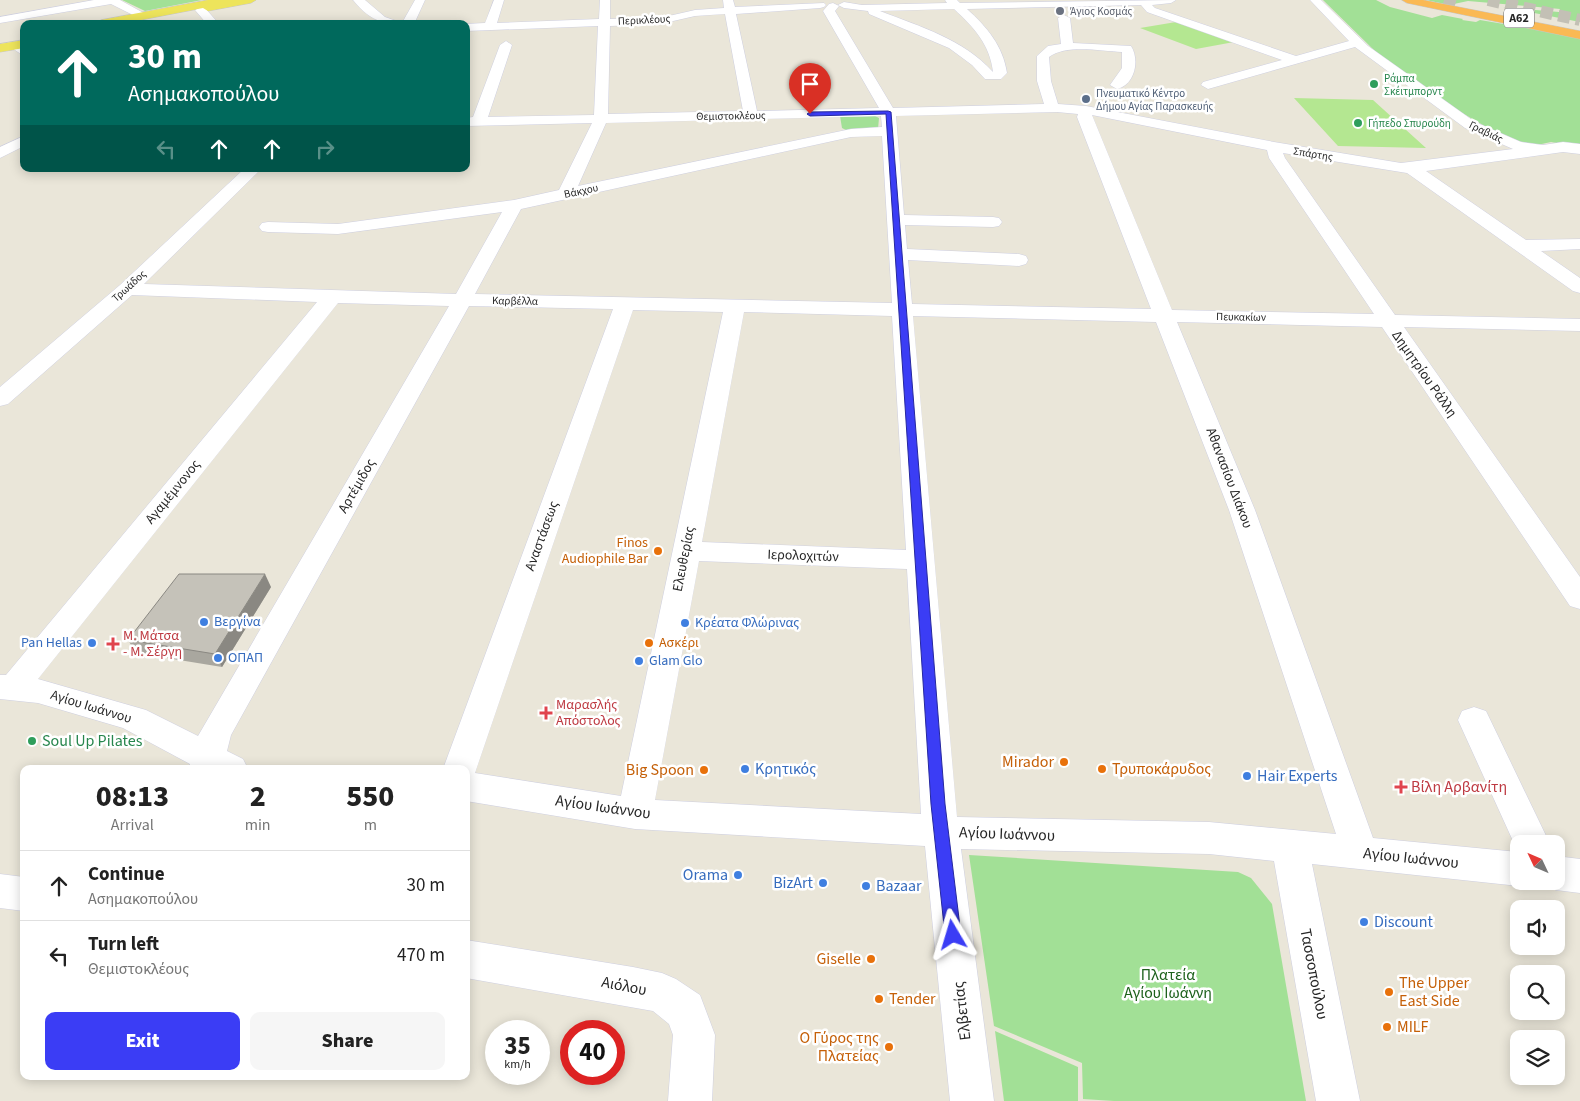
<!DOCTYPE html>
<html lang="en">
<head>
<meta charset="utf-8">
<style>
	:root { --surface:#fff; --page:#f6f6f6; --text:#222; --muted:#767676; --line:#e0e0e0; --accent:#3b3df5 }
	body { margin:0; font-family:"Source Sans 3",sans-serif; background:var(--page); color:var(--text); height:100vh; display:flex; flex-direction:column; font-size:19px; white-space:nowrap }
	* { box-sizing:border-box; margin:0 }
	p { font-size:16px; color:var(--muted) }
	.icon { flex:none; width:28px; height:28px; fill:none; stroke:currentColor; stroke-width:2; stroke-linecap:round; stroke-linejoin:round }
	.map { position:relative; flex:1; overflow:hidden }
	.side { position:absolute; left:20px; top:765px; width:450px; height:315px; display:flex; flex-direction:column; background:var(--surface); border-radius:10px; box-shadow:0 2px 12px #0003 }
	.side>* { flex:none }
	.top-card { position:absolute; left:20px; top:20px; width:450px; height:152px; border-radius:10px; box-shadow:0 2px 12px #0003; background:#00695c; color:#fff; overflow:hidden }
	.needle { width:32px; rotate:314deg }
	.controls { position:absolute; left:1510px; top:835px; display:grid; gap:10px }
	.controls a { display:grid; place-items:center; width:55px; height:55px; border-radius:10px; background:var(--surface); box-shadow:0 2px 12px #0003; font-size:25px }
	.speed { position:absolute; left:485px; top:1020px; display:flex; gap:10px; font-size:25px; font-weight:700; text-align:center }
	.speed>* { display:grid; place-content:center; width:65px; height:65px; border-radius:50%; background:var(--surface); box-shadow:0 2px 12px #0003; line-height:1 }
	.speed small { font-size:12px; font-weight:400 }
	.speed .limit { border:8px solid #d22; background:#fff; color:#111 }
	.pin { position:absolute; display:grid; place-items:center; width:42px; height:42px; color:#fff; margin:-51px -21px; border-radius:50% 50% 50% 0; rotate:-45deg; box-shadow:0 0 5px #0007 }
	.pin .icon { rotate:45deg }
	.me { position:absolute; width:55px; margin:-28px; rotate:353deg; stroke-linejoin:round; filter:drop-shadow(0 0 4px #0008) }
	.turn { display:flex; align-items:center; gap:18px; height:105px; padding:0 25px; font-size:22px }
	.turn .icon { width:65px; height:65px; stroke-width:2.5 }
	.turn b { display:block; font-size:35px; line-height:42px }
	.lanes { display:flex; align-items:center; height:48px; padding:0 25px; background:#0003; justify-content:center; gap:25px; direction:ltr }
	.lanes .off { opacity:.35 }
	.eta { display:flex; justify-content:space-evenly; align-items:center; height:85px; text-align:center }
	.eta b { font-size:30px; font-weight:800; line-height:35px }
	.button { display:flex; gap:10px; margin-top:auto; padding:10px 25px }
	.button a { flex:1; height:58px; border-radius:10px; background:var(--accent); color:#fff; font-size:20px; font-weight:800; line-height:58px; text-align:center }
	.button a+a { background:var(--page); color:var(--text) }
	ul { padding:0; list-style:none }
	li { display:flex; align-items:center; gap:15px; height:70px; padding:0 25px; border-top:1px solid var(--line) }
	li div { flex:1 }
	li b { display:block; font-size:19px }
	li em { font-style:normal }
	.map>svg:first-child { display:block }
	.green { fill:#a2e096 }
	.pitch { fill:#b4e791 }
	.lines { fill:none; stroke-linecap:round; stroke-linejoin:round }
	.highway-tunnel { stroke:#c3c0b5; stroke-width:12; stroke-dasharray:12 6; stroke-linecap:butt }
	.minor-casing { stroke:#cecfe0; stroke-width:1 }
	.major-casing { stroke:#c7c7c7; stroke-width:1 }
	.highway-casing { stroke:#c7c7c7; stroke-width:1 }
	.minor { fill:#fff; fill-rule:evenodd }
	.major { fill:#ede45b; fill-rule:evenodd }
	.highway { fill:#fab954; fill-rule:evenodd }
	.wall { fill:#a9a79f }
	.shaded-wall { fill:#8a8882 }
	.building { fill:#c5c2b9; stroke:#8a8882 }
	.route { fill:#3b3df5; stroke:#26289f }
	.worship-dot { fill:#6b7280; stroke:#fff; stroke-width:2 }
	.leisure-dot { fill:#2e9e5b; stroke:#fff; stroke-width:2 }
	.service-dot { fill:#5c6f8a; stroke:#fff; stroke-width:2 }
	.food-dot { fill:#e8710a; stroke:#fff; stroke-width:2 }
	.shop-dot { fill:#3f7fe0; stroke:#fff; stroke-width:2 }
	.health-dot { fill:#e0444e; stroke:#fff; stroke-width:2 }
	.labels { text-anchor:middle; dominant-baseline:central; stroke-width:5; stroke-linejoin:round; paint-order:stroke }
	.far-worship-label { font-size:11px; fill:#5b616d; stroke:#fff; text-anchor:start }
	.far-street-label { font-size:11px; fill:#272727; stroke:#fff }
	.far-leisure-label { font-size:11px; fill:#27864d; stroke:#fff; text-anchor:start }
	.far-service-label { font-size:11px; fill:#4e5e75; stroke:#fff; text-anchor:start }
	.shield { fill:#fff; stroke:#686868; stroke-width:1 }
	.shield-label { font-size:12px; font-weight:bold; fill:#272727 }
	.street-label { font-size:14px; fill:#272727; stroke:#fff }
	.food-label { font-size:14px; fill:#c56008; stroke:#fff; text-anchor:end }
	.shop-label { font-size:14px; fill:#366cbe; stroke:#fff; text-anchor:start }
	.health-label { font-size:14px; fill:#be3a42; stroke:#fff; text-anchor:start }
	.near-leisure-label { font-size:16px; fill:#27864d; stroke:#fff; text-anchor:start }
	.near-food-label { font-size:16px; fill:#c56008; stroke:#fff; text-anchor:end }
	.near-shop-label { font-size:16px; fill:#366cbe; stroke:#fff; text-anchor:start }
	.near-health-label { font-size:16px; fill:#be3a42; stroke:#fff; text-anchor:start }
	.near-street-label { font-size:16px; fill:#272727; stroke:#fff }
	.near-park-label { font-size:16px; fill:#1d611b; stroke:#fff }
</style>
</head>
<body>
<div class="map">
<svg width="1580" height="1101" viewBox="0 0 1580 1101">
	<rect width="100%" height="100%" fill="#eae6d9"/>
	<path class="green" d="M122 0H202L145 11Z
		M1323 0H1376L1390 7 1432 18 1442 15 1463 19 1462 20 1476 22 1480 20 1580 37V147L1551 142 1537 145 1513 140 1500 135 1457 110 1379 55Z
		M1426 0H1580V22L1503 7 1559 12 1560 9 1468 1 1449 5Z
		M873 115 879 118 878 129 848 131 842 128 840 116Z
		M969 855 1238 872 1251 878 1272 904 1306 1101H1114L1083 1099 1082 1063 994 1026Z
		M995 1031 1078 1067V1101H1004Z"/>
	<path class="pitch" d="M1176 22 1234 42 1196 49 1140 28Z
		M1294 98 1373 100 1426 148 1338 146Z"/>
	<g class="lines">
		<path class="highway-tunnel" d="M1444 0 1458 4
			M1488 0 1580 20"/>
		<g class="minor-casing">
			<path id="minor" d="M94 0H120L149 16 147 18H139L111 4 0 23V17Z
				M353 0H365L385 17 402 23 415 0H425L414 24C385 24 373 24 353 0Z
				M494 0H504L497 23 599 19 600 0H610V19L660 18 695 10 724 8 723 0H733L735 7 824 3 826 5 824 7 820 8 736 14 757 111 879 108 823 11 829 4 833 3 839 6 835 11 893 108 1044 104 1037 81V56L1048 46 1061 44 1058 18 1064 15 1070 18 1073 43 1131 46C1140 60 1135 85 1117 89L1110 85 1122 68V52C1101 51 1066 44 1049 57L1051 81 1058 104 1086 106 1274 142 1401 163 1513 149 1465 128 1355 47 1208 89 1201 85 1203 82 1282 60 1147 12 1141 5 967 9C987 27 1003 46 1007 73L1001 79H985L972 65 949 48 869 14 868 11 844 8 838 5 844 2 862 5 947 3 945 0H957L960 3 1176 0 1171 3 1152 5 1155 8 1296 56 1349 41 1310 0H1321L1368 46 1475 122 1521 142 1543 145 1563 142 1580 144V154L1563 152 1426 171 1526 240 1580 239V249L1541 251 1580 278V293L1573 291 1407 173 1283 153 1285 158 1395 315 1580 319V331L1404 327 1580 577V609L1570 606 1382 327 1177 322 1255 510 1373 838 1518 852 1458 720 1462 711 1474 707 1486 711 1550 844H1519V881H1531L1519 886 1312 864 1360 1101H1316L1274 861 1209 854 961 849 994 1101H950L925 846 635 829 466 801V769H443L613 309 469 306 231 735 227 751 243 759 248 769H189L190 764 123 728 38 703 0 699V675H6L317 302 132 295 8 404 0 406V387L120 285 244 169H261L144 284 456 294 502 212 338 234 268 232 262 231 259 227 262 223 268 222 338 224 514 200 559 190 592 123 466 126V118L473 117 500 45 506 41 512 45 488 117 594 115 598 26 466 31 465 24 485 23ZM954 9C974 27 990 45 993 72 963 39 921 27 880 11ZM725 14 743 111 608 114 610 26 660 24 695 16ZM1057 112 1078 114 1077 117 1151 309 912 304 908 260 1019 266 1026 264 1028 260 1026 256 1019 254 907 249 905 225 993 227 999 226 1002 222 999 218 993 217 904 215 896 116ZM1092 115 1267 150 1269 158 1374 314 1172 310ZM881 116 882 127 851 129 578 186 606 123ZM882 136 892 303 475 294 521 209 851 137ZM338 303 449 306 198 736 146 710 38 679ZM633 310 723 312 621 796 475 773ZM744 312 892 316 906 550 702 542ZM913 316 1156 322 1229 510 1336 834 1209 822 957 817ZM699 561 907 569 921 814 655 800Z
				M201 7 205 8 219 24H207L195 10Z
				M15 42 24 46V56L9 46Z
				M24 136V146L0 158V147Z
				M1556 856 1580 859V893L1556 890 1543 885 1541 881H1556Z
				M0 874 24 877V911L0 908Z
				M466 940 633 967 662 973 676 979 700 995 715 1035 712 1101H668L673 1035 669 1024 653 1011 466 978Z"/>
		</g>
		<g class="major-casing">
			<path id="major" d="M208 0H256L251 3 208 11 203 8 120 24H95L101 20Z
				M24 40V48L0 52V44Z"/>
		</g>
		<g class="highway-casing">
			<path id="highway" d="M1402 0H1423L1580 31V39L1407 3Z"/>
		</g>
		<use href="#minor" class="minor"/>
		<use href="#major" class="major"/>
		<use href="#highway" class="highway"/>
	</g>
	<path class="wall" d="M271 587 222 667 136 653 128 640Z"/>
	<path class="shaded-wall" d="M265 574 271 587 222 667 215 654Z"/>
	<path class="building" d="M179 574H265L215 654 128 640Z"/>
	<path class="route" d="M888 111 891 112 945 804 961 935 958 940 953 943 947 940 945 935 931 804 886 114 810 116 807 114 810 112Z"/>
	<circle class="worship-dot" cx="1060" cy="11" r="5"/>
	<g class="leisure-dot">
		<circle cx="1374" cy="84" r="5"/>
		<circle cx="1358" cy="123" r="5"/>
		<circle cx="32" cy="741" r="5"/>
	</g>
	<circle class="service-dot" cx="1086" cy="99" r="5"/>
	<g class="food-dot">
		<circle cx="658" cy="551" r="5"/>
		<circle cx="649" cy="643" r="5"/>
		<circle cx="1064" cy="762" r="5"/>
		<circle cx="1102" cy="769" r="5"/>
		<circle cx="704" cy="770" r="5"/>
		<circle cx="871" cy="959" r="5"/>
		<circle cx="1389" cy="992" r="5"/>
		<circle cx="879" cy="999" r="5"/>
		<circle cx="1387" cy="1027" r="5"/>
		<circle cx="889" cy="1047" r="5"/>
	</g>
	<g class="shop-dot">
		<circle cx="204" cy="622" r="5"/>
		<circle cx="685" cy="623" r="5"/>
		<circle cx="92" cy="643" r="5"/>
		<circle cx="218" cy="658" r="5"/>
		<circle cx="639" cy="661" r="5"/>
		<circle cx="745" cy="769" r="5"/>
		<circle cx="1247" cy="776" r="5"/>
		<circle cx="738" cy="875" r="5"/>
		<circle cx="823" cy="883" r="5"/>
		<circle cx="866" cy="886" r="5"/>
		<circle cx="1364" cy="922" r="5"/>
	</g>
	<g class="health-dot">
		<path d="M110.5 636.5h5v5h5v5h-5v5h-5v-5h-5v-5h5z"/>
		<path d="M543.5 705.5h5v5h5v5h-5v5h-5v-5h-5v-5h5z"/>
		<path d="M1398.5 779.5h5v5h5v5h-5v5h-5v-5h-5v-5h5z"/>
	</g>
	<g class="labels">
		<g class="far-worship-label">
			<text x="1070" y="11">Άγιος Κοσμάς</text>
		</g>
		<g class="far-street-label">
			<text transform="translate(644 20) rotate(-3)">Περικλέους</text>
			<text transform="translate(731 116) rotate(-1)">Θεμιστοκλέους</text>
			<text transform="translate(1486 132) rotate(26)">Γραβιάς</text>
			<text transform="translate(1313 154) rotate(9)">Σπάρτης</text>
			<text transform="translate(581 191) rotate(-12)">Βάκχου</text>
			<text transform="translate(129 286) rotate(-42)">Τρωάδος</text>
			<text transform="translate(515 301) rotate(1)">Καρβέλλα</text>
			<text transform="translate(1241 317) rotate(1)">Πευκακίων</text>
		</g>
		<g class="far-leisure-label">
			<text x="1384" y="78">Ράμπα<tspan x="1384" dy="13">Σκέιτμπορντ</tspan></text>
			<text x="1368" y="123">Γήπεδο Σπυρούδη</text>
		</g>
		<g class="far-service-label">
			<text x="1096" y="93">Πνευματικό Κέντρο<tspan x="1096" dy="13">Δήμου Αγίας Παρασκευής</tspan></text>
		</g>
		<rect class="shield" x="1504" y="8.5" width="30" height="19" rx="4"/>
		<g class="shield-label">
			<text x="1519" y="18">Α62</text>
		</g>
		<g class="street-label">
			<text transform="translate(1424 374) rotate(55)">Δημητρίου Ράλλη</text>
			<text transform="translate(1229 478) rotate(69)">Αθανασίου Διάκου</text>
			<text transform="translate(357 486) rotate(-60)">Αρτέμιδος</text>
			<text transform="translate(173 492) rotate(-51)">Αγαμέμνονος</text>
			<text transform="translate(542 536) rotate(-70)">Αναστάσεως</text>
			<text transform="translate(803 556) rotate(2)">Ιερολοχιτών</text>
			<text transform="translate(684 559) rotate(-79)">Ελευθερίας</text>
			<text transform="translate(91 707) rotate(17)">Αγίου Ιωάννου</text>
		</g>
		<g class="food-label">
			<text x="648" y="543">Finos<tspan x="648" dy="16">Audiophile Bar</tspan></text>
			<text x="659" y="643" text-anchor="start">Ασκέρι</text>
		</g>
		<g class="shop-label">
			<text x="214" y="622">Βεργίνα</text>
			<text x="695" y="623">Κρέατα Φλώρινας</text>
			<text x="82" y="643" text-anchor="end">Pan Hellas</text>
			<text x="228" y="658">ΟΠΑΠ</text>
			<text x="649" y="661">Glam Glo</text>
		</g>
		<g class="health-label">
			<text x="123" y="636">Μ. Μάτσα<tspan x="123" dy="16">- Μ. Σέργη</tspan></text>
			<text x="556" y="705">Μαρασλής<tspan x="556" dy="16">Απόστολος</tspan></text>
		</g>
		<g class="near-leisure-label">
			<text x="42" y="741">Soul Up Pilates</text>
		</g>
		<g class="near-food-label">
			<text x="1054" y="762">Mirador</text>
			<text x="1112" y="769" text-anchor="start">Τρυποκάρυδος</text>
			<text x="694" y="770">Big Spoon</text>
			<text x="861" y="959">Giselle</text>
			<text x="1399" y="983" text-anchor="start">The Upper<tspan x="1399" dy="18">East Side</tspan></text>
			<text x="889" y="999" text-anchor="start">Tender</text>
			<text x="1397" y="1027" text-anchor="start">MILF</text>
			<text x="879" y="1038">Ο Γύρος της<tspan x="879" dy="18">Πλατείας</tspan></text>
		</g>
		<g class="near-shop-label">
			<text x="755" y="769">Κρητικός</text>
			<text x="1257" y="776">Hair Experts</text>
			<text x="728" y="875" text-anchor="end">Orama</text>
			<text x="813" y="883" text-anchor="end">BizArt</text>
			<text x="876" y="886">Bazaar</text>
			<text x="1374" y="922">Discount</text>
		</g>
		<g class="near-health-label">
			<text x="1411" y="787">Βίλη Αρβανίτη</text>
		</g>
		<g class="near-street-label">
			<text transform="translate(603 807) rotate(8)">Αγίου Ιωάννου</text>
			<text transform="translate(1007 834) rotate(2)">Αγίου Ιωάννου</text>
			<text transform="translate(1411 858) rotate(6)">Αγίου Ιωάννου</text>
			<text transform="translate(1314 974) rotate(79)">Τασσοπούλου</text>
			<text transform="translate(624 986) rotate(11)">Αιόλου</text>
			<text transform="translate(962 1011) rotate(-97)">Ελβετίας</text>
		</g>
		<g class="near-park-label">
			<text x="1168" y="975">Πλατεία<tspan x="1168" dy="18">Αγίου Ιωάννη</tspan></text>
		</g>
	</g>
</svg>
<div class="controls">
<a><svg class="needle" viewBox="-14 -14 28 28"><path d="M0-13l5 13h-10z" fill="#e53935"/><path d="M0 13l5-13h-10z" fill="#767676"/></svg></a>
<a><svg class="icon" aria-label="sound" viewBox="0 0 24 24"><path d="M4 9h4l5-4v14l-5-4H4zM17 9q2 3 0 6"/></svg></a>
<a><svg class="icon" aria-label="search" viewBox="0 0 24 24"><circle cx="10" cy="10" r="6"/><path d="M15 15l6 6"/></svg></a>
<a><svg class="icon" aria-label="layers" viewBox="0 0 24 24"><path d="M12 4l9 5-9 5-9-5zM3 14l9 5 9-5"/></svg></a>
</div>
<div class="speed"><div>35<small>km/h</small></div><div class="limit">40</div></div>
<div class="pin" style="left:810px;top:114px;background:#d93025"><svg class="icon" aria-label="arrive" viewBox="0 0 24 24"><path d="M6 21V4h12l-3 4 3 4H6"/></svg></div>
<svg class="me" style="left:953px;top:935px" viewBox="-20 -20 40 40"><path d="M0-17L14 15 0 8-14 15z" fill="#3b3df5" stroke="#fff" stroke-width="4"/></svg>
<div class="top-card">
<div class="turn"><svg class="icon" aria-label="ahead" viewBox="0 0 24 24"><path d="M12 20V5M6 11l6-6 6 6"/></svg><div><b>30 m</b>Ασημακοπούλου</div></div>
<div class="lanes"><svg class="icon off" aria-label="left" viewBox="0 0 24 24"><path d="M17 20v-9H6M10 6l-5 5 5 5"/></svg><svg class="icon" aria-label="ahead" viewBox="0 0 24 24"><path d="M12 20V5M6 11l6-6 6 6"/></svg><svg class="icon" aria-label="ahead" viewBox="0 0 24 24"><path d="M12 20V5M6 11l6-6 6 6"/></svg><svg class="icon off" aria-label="right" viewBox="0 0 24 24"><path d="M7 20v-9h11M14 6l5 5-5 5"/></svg></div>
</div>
<section class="side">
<div class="eta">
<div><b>08:13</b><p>Arrival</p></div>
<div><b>2</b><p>min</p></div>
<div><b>550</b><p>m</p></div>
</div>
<ul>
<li><svg class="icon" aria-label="ahead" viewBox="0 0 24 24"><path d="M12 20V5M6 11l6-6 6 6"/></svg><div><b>Continue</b><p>Ασημακοπούλου</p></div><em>30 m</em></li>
<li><svg class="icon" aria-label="left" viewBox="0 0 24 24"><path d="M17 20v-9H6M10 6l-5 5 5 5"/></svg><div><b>Turn left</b><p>Θεμιστοκλέους</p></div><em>470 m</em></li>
</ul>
<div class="button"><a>Exit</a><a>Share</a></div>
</section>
</div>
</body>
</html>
